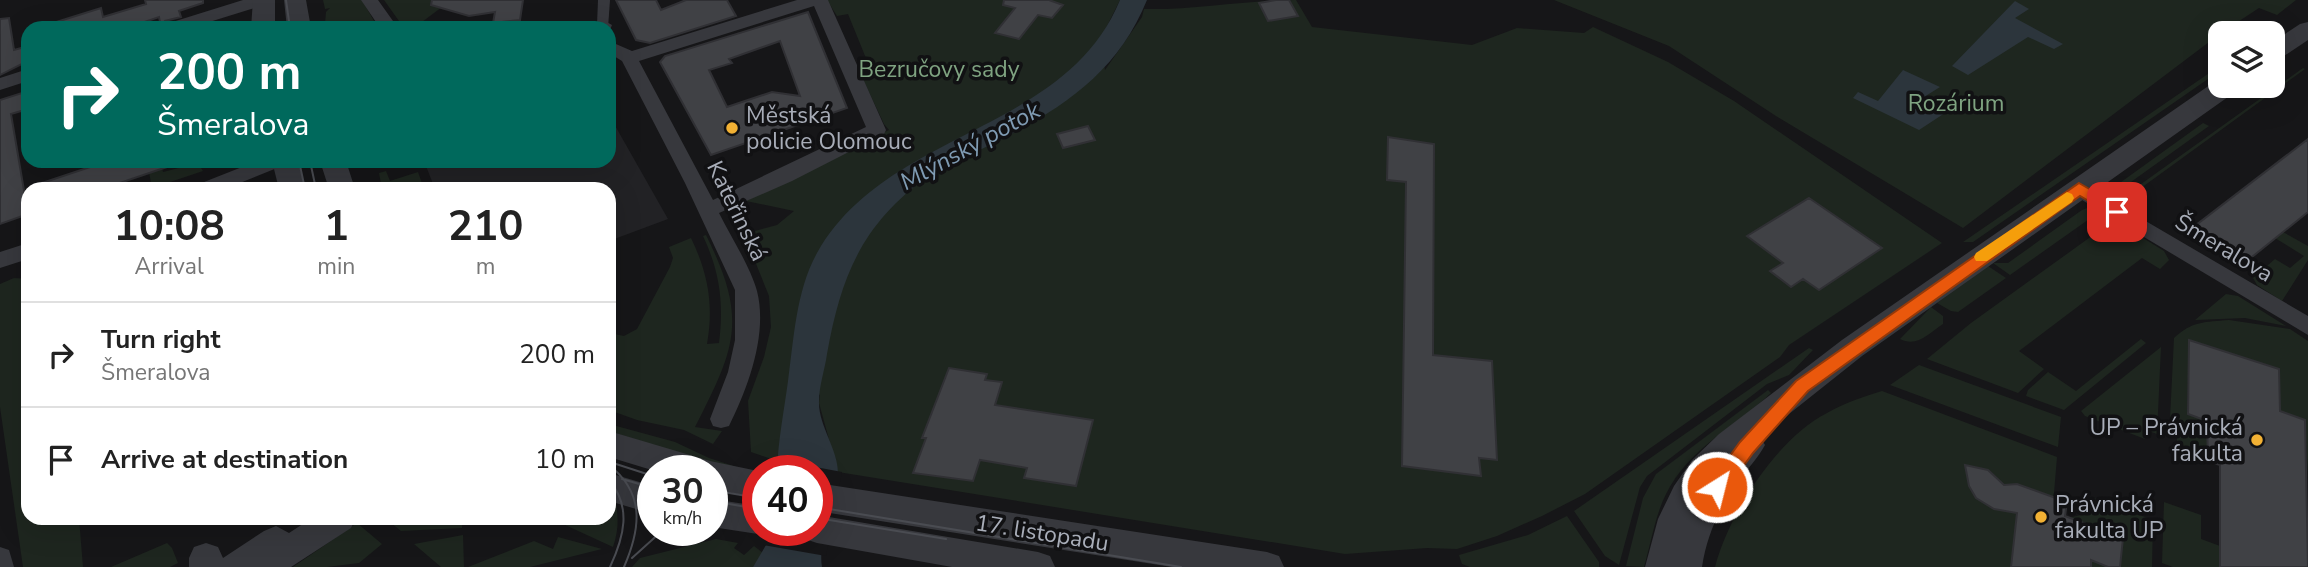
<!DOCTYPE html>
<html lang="en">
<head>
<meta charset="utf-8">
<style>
	:root { --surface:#fff; --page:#f2f2f2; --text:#222; --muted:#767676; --line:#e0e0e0 }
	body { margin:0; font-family:"Nunito Sans",sans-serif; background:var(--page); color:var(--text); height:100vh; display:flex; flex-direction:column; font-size:26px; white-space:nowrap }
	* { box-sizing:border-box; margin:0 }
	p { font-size:23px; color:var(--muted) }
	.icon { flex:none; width:38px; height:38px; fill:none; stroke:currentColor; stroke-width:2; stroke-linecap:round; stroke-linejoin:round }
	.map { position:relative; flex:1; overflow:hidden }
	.drawer { position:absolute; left:21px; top:182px; width:595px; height:343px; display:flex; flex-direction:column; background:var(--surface); border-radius:21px; box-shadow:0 7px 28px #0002 }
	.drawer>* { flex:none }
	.guide { position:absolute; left:21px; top:21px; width:595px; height:147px; border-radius:21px; box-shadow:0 7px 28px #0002; background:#00695c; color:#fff; overflow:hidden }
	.fabs { position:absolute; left:2208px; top:21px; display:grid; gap:14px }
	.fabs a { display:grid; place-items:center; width:77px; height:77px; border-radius:14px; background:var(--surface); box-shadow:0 7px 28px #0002; font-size:35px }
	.speed { position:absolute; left:637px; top:455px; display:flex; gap:14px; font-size:35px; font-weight:700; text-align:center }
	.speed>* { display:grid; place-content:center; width:91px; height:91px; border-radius:50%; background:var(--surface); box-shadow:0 7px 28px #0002; line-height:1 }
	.speed small { font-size:18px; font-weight:400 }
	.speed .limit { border:10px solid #d22; background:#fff; color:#111 }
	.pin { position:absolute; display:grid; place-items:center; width:60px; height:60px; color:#fff; margin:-30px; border-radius:14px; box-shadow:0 4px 10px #0006 }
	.me { position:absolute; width:77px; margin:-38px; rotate:36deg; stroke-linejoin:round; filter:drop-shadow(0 0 5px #0008) }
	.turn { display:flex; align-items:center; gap:24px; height:147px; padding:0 21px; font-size:32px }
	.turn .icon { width:91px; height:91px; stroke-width:2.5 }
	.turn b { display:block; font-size:49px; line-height:60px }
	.eta { display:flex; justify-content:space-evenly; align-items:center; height:119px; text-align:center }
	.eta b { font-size:42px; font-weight:700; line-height:49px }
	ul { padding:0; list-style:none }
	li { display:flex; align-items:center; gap:21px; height:105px; padding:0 21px; border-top:2px solid var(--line) }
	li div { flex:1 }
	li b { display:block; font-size:26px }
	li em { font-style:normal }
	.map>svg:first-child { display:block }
	.built { fill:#222225 }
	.green { fill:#1e261f }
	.water { fill:#2c353c }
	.pier { fill:#161618 }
	.building { fill:#404145; stroke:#303034; stroke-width:2; fill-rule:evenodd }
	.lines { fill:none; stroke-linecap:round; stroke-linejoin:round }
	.pedestrian { fill:#37383d; fill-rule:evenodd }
	.minor { fill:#37383d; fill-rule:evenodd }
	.tertiary { fill:#37383d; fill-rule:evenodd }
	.tram { stroke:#4a4c52; stroke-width:2 }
	.route { fill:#ea580c; stroke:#983908; stroke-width:2 }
	.slow { fill:#f59e0b }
	.poi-dot { fill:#f2b134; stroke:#111113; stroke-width:2.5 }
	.labels { text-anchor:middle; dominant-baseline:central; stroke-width:7; stroke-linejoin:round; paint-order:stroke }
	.park-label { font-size:23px; fill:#7fa381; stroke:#111113 }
	.poi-label { font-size:23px; fill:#a8adb8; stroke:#111113; text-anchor:start }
	.street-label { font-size:23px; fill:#a8adb8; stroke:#111113 }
	.water-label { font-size:24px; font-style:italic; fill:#7f9bb3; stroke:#111113 }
</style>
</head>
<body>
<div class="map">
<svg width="2308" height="567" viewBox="0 0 2308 567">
	<rect width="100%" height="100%" fill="#161618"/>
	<path class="built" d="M609 115 668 219 609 241V189H435L424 161H609Z"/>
	<path class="green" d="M323 0H362L378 28H330L329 23 325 24 326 12 330 8 325 9Z
		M384 0H437L442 7 414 28H404Z
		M827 0H1120L1100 40 1105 70 1142 17 1144 9C1195 10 1245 0 1296 0L1312 27 1472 45 1517 28 1584 33 1593 27 1668 62 1734 101 1942 243 1789 345 1780 357 1585 494 1542 516 1497 536 1457 549 1427 548 1345 554 838 472 819 403 820 394 777 461 751 452 748 401 764 357 771 327 769 296 744 234 777 225 794 211 746 201 889 130 884 124 859 71 870 68 848 14 837 16Z
		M1554 0H2296L2277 15 2259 8 2221 33 1963 228 1776 116 1669 46Z
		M2221 65V70L1973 242H1963Z
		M2303 68 2305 69 2119 204 2116 202Z
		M2203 123 2209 126 2110 197V190Z
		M198 163 203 171 152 188 149 172 162 168 163 172Z
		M386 171 390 181 418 172 424 189H382L379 173Z
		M2090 207 2102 210 2010 275 1993 263H2008L2082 210Z
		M2114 220 2164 251 2169 260 2160 269 2142 258 2019 351 2044 369 2018 393 1927 359 1971 323Z
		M2283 232 2308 246V260L2282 301 2257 285 2253 278 2275 259 2290 268 2304 256 2275 238Z
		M706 235C748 319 736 347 695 427L722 431 713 444 684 430 637 420 609 410V333L624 336 637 329 670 267 673 258 669 247 691 238C708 273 714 305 707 344L719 343C724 304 720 272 703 236Z
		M1988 266 2006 278 1958 312 1951 311 1937 303Z
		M14 278 28 279V518H79L83 567H23L0 407V284Z
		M2226 294 2238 296 2286 326 2245 318 2195 320Z
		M1931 307 1943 316V324C1929 333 1917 348 1900 339Z
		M2229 320 2290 329 2308 341V478L2305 420 2280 411 2279 369 2189 340 2187 414 2207 419 2208 461 2177 449V422L2170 419 2174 338C2192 321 2205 322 2229 320Z
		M2141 339 2146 343 2064 410 2026 396 2028 390 2048 372 2076 391Z
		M2161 347 2157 434 2146 430 2145 439 2085 416 2081 411Z
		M1809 348 1813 350 1789 375 1767 384 1647 476 1640 487 1619 565 1605 556 1574 511Z
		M1919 365 2061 417 2058 447 1890 385Z
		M1768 390 1771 393C1735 427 1689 448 1666 494 1655 516 1651 543 1644 567L1626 566 1643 498 1656 474Z
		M1882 391 2057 457 2053 505 2065 519 2088 513 2089 496 2153 520 2152 567H1715C1729 514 1776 439 1827 413 1844 403 1863 397 1882 391Z
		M609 424 675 442 709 458 755 473 717 466 609 431Z
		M609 494 614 496C619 513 619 530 613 547L563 524 566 518H609Z
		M2164 502 2201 515V539L2220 546 2308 558V567H2173L2162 563Z
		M1567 516 1599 562V567H1470L1462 564 1459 555 1528 535Z
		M385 518H463L462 528 401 531Z
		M357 523 382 544 359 563 327 567H293Z
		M463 535 464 567H441L414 544Z
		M558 537 602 549 530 567H468L534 541 553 549Z
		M716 539 738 543 734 548 744 555 754 546 763 553 753 567H632L640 558Z
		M167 543 172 548 178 563 170 567H111Z"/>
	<path class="water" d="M1120 0H1147C1117 74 1060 110 992 144 972 154 948 163 930 175 862 223 841 276 827 354 825 369 819 386 819 401 818 425 838 449 838 473 838 502 817 538 822 567H753L775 530H817V471H777C778 441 784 411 788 381 794 338 796 291 817 253 887 129 1065 134 1120 0Z
		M2015 1 2029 9 2015 18 2063 44 2054 49 2028 37 1968 75 1952 66Z
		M1903 70 1940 87 1924 97 1948 111 1919 130 1853 98 1858 92 1878 101Z"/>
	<path class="pier" d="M773 459 842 472 826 556 763 545 771 530H817V471H773Z"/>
	<path class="building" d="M145 0H203V3L179 11 181 17 165 21 161 27 159 17 127 28H51L50 24 101 8 103 17 146 4Z
		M432 0H523L520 20 493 23 495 12 469 16 431 5Z
		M616 0H656L661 10 686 0H727L736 16 650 43 636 40Z
		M1004 0H1049L1063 5 1052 18 1038 15 1019 39 995 33 1015 8 1003 5Z
		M1276 0H1289L1298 16 1268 21 1259 3Z
		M808 12 847 108 711 155 660 62 665 56ZM780 41 800 96 772 92 727 107 709 70 732 63 729 59Z
		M9 18 14 50 28 46V61L0 75V19Z
		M28 91V109L11 114 28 214 0 224V100Z
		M1088 126 1095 140 1063 148 1057 134Z
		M1388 137 1434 144 1433 355 1492 361 1497 460 1479 458 1481 476 1402 466 1406 182 1387 180Z
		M2308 139V212L2242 265 2187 232Z
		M108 161H176V164L102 189H33V186Z
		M1809 198 1882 248 1819 290 1803 279 1791 287 1770 271 1783 263 1747 236Z
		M2189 340 2279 369 2280 411 2305 420 2308 567H2220V465L2208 461 2207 421 2188 414Z
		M949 368 987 374 985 380 1002 382 995 405 1093 420 1076 486 1024 478 1027 468 980 460 973 481 913 473 926 438H922Z
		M1965 465 1988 470 2004 485 2017 484 2067 502 2065 516 2123 538 2120 567H2108L2091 560V567H2011L2017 513 1994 509 1976 498 1969 486Z"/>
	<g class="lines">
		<path class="pedestrian" d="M598 0H610L608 28H598L597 25Z"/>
		<path class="minor" d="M243 0H269L267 4 190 28H163L166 24Z
			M361 0H378L398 28H380Z
			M797 0H828L886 130 884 134 792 181 719 213C731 237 750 266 757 291 768 334 748 388 729 426L721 428 713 426 710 419 728 372 735 340V290L685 183 622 61 609 53V41L632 51ZM814 6 866 127 713 200 639 61Z
			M603 20 612 25 609 32V28H594L597 21Z
			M28 69V81L0 90V78Z
			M257 161H285L282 166 225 189H196L199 184Z
			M2079 182 2308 316V335L2072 194 2069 189 2072 184Z
			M28 243V259L0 268V252Z
			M0 547 9 550 14 567H0Z"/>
		<path class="tertiary" d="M253 0H275V28H251Z
			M284 0H306L311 28H287Z
			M2308 22V40L2281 58 2273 60V42L2300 24Z
			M2217 80H2221V86H2238L2235 92 1862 356 1760 437 1765 445C1758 458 1747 469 1739 481 1719 508 1707 535 1702 567H1645L1658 519 1674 486 1692 460 1719 434 1842 340Z
			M272 161H298L305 189H279Z
			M320 161H346L355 189H329Z
			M609 431 710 461 758 471V499L712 488V471H655L609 457Z
			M609 473 653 486V514L609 501Z
			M817 483 1267 552 1279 556 1284 567H1172L817 511Z
			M712 499 758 506V530H769L758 534 712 527Z
			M817 515 1038 552 1050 556 1055 567H952L817 543 805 539 801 530H817Z
			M312 518H356L351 528 291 567H189V558L194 547 206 543 218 547 223 558 264 531 276 526 289 533Z"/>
		<path class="tram" d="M286 0 290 28
			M299 161 305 189
			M310 161 316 189
			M613 463 653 476
			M609 465C645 493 641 528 624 567
			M622 479 653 488
			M609 480C632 507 624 537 610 567
			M712 490 758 498
			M712 501 758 509
			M817 507 1181 567
			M817 518 946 539
			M632 558 663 530"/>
	</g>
	<path class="route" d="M2079 183 2122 208 2125 212 2122 215H2112L2080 196 1808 391 1753 453 1724 493 1717 495 1711 493 1708 487 1711 482 1740 442 1796 381Z"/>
	<path class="slow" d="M2067 192 2072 194 2074 198 2072 202 1987 261H1976L1974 257 1976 253Z"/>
	<g class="poi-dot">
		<circle cx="732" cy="128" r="7"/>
		<circle cx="2257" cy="440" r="7"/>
		<circle cx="2041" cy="517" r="7"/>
	</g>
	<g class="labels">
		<g class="park-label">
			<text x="939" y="69">Bezručovy sady</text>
			<text x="1956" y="103">Rozárium</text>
		</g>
		<g class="poi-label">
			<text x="746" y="115">Městská<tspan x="746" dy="26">policie Olomouc</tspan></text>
			<text x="2243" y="427" text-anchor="end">UP – Právnická<tspan x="2243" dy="26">fakulta</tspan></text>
			<text x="2055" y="504">Právnická<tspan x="2055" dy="26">fakulta UP</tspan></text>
		</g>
		<g class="street-label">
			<text transform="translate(737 211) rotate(64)">Kateřinská</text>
			<text transform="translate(2224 248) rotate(31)">Šmeralova</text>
			<text transform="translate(1042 533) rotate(9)">17. listopadu</text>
		</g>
		<g class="water-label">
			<text transform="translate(970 146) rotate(-29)">Mlýnský potok</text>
		</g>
	</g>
</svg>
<div class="fabs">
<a><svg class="icon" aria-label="layers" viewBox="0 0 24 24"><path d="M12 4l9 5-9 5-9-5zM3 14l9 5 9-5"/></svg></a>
</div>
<div class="speed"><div>30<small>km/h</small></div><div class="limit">40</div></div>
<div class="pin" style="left:2117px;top:212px;background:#d93025"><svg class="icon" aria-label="arrive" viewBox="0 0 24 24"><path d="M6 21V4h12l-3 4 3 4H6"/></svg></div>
<svg class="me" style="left:1717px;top:487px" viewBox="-20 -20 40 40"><circle r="17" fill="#ea580c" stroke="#fff" stroke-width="3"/><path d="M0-11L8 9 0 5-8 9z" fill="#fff"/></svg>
<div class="guide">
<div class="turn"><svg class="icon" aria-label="right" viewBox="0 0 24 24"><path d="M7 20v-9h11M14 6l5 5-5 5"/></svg><div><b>200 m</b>Šmeralova</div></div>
</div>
<section class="drawer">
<div class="eta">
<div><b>10:08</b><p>Arrival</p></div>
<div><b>1</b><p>min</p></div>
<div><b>210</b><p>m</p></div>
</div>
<ul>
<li><svg class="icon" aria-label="right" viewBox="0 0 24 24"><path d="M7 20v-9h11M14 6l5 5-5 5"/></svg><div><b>Turn right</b><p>Šmeralova</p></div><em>200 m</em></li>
<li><svg class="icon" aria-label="arrive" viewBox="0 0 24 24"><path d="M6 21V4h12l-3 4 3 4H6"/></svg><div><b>Arrive at destination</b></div><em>10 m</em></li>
</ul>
</section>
</div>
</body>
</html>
